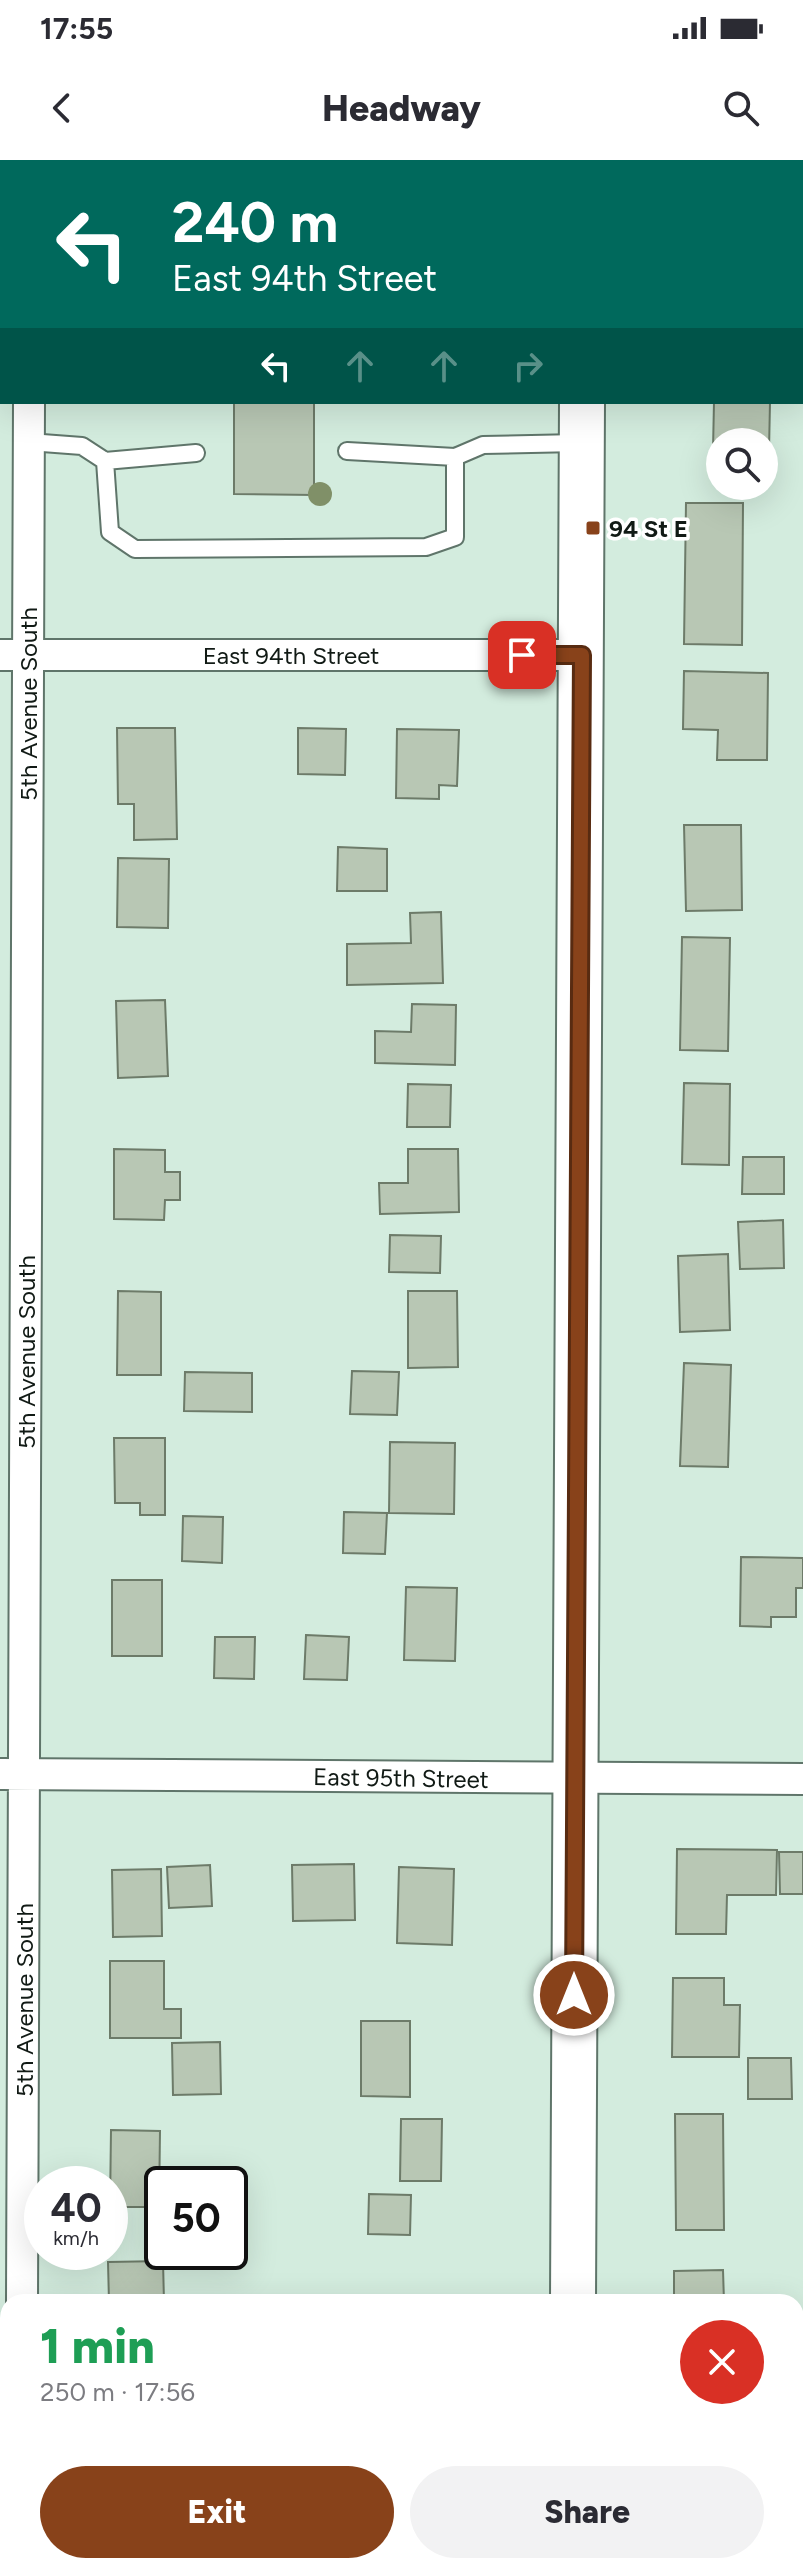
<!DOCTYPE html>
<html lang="en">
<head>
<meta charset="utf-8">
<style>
	:root { --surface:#fff; --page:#f2f2f3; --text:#2b2b33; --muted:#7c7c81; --accent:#88421a }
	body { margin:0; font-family:Figtree,sans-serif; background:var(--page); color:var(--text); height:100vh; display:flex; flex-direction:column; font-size:30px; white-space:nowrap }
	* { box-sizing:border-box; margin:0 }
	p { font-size:26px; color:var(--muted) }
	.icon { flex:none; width:44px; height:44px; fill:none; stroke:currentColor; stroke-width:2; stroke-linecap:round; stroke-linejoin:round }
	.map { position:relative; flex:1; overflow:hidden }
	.side { position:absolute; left:0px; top:2134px; width:804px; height:280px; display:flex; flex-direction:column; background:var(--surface); border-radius:24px 24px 0 0; box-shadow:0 8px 32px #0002 }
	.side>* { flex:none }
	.top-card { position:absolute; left:0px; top:0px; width:804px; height:244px; box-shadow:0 8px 32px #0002; background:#00695c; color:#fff; overflow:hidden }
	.buttons { position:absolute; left:706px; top:268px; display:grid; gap:16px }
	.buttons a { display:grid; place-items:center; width:72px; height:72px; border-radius:50%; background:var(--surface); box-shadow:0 8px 32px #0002; font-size:40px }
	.speed { position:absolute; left:24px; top:2006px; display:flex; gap:16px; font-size:40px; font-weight:700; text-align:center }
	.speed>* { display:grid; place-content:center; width:104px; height:104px; border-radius:50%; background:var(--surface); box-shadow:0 8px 32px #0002; line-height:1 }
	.speed small { font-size:20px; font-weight:400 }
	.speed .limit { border:4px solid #111; border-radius:12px; background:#fff; color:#111 }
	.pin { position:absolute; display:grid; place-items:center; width:68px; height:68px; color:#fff; margin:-34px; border-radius:16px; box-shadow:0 4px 12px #0006 }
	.me { position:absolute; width:88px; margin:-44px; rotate:0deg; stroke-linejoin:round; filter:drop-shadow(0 0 6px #0008) }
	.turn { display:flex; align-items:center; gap:28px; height:168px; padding:0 40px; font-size:36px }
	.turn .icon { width:104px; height:104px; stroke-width:2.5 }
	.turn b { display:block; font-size:56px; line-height:68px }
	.lanes { display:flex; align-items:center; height:76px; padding:0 40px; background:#0003; justify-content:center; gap:40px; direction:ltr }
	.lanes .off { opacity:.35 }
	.round { display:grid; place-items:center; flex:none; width:84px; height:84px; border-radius:42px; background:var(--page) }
	.summary { display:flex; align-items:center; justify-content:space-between; height:136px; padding:0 40px }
	h1 { font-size:48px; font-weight:800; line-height:60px; color:#1e9e55 }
	.primary-button { display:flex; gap:16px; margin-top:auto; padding:16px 40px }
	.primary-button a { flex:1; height:92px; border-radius:48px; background:var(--accent); color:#fff; font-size:32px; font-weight:800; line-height:92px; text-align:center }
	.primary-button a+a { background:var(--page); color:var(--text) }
	.status { display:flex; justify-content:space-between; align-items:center; height:56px; padding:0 40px; background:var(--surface); direction:ltr }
	.status svg { height:22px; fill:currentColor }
	header { display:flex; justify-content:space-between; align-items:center; height:104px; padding:0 40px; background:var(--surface); font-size:36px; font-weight:800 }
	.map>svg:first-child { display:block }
	.building { fill:#b8c7b4; stroke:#6d7b69; stroke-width:2 }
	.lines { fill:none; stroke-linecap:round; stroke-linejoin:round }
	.lane-casing { stroke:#5f756a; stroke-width:20 }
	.street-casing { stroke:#5f756a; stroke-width:34 }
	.secondary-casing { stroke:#5f756a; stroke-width:48 }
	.lane { stroke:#fff; stroke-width:16 }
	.street { stroke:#fff; stroke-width:30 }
	.secondary { stroke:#fff; stroke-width:44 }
	.tree { fill:#809068 }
	.route-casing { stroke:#582b11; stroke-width:20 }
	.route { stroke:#88421a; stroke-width:14 }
	.poi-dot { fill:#88421a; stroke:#fff; stroke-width:3 }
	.labels { text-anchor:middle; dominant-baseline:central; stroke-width:7; stroke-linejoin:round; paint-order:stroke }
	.poi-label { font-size:24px; font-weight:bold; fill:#111a15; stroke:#fff; text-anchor:start }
	.street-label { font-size:24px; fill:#111a15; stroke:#fff }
</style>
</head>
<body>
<div class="status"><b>17:55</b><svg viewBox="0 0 49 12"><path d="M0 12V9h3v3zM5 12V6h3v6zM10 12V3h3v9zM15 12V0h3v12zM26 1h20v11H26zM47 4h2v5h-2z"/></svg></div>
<header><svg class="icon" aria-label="back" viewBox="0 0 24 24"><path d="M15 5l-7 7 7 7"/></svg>Headway<svg class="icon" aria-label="search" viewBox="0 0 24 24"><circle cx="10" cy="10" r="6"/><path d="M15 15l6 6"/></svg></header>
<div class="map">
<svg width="803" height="2414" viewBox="0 0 803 2414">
	<rect width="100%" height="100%" fill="#d3ecde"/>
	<path class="building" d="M234 242H314V335L234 334Z
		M714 242H770L769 291H764V282H720V290H713Z
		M686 343H743L742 485 684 484Z
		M684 511 768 513 767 600H717L718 570 683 569Z
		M117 568H175L177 679 134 680V644H118Z
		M298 568 346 569 345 615 298 614Z
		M397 569 459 570 457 626 439 625V639L396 638Z
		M684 665H741L742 750 686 751Z
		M338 687 387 689V731H337Z
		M118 698 169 699 168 768 117 767Z
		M441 752 443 823 347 825V784L411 783 410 753Z
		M682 777 730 778 728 891 680 890Z
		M165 840 168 916 118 918 116 841Z
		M412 844 456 845 455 905 375 903V871L411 872Z
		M684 923 730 924 729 1005 682 1004Z
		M408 924 451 925 450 967H407Z
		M114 989 165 990V1012H180V1040H165L164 1060 114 1059Z
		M408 989H458L459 1052 380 1054 379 1023H408Z
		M743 997H784V1034H742Z
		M783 1060 784 1108 740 1109 738 1062Z
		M390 1075 441 1076 440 1113 389 1112Z
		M728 1094 730 1170 680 1172 678 1096Z
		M118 1131 161 1132V1215H117Z
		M408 1131H457L458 1207 408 1208Z
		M684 1203 731 1205 728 1307 680 1306Z
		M352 1211 399 1212 397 1255 350 1254Z
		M185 1212 252 1213V1252L184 1251Z
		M114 1278H165V1355H140V1343H115Z
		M390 1282 455 1283 454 1354 389 1353Z
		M344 1352 387 1353 385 1394 343 1393Z
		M183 1356 223 1357 222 1403 182 1401Z
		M741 1397 803 1398V1428H796V1457H771V1467L740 1466Z
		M112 1420H162V1496H112Z
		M406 1427 457 1428 455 1501 404 1500Z
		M306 1475 349 1477 347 1520 304 1519Z
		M215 1477H255L254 1519 214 1518Z
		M677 1689 777 1690 776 1735H727L726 1774H676Z
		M779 1692H803V1734H780Z
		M354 1704 355 1760 293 1761 292 1705Z
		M210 1705 212 1746 169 1748 167 1707Z
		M399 1707 454 1709 452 1785 397 1783Z
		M161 1709 162 1776 113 1777 112 1710Z
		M110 1801H164V1849H181V1878H110Z
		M673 1818H724V1845H740L739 1897H672Z
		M361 1861H410V1937L361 1936Z
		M220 1882 221 1934 173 1935 172 1883Z
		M748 1898H791L792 1939H748Z
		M675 1954H723L724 2070H676Z
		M401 1959H442L441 2021H400Z
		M111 1970 160 1971 159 2047H110Z
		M369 2034 411 2035 410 2075 368 2074Z
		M163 2101 164 2142H109L108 2102Z
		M723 2110 724 2142H674V2111Z
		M108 2406H158V2414H108Z
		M402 2406H450V2414H401Z
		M673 2406H723V2414H673Z"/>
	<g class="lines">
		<g class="lane-casing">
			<path id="lane" d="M29 282 82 286 105 301 110 372 135 389 426 387 455 377V297L483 285 578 283
				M347 291 455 297
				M105 301 196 293"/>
		</g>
		<g class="street-casing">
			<path id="street" d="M30 2V0
				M0 495H582
				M0 1614 803 1619
				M22 2142 29 242
				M20 2414V2406"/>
		</g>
		<g class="secondary-casing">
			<path id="secondary" d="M583 2V0
				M573 2142 582 242
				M572 2414V2406"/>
		</g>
		<use href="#lane" class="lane"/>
		<use href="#street" class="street"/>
		<use href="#secondary" class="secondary"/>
	</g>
	<circle class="tree" cx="320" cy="334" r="12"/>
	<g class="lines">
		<g class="route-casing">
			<path id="route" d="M522 495H582L574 1835"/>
		</g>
		<use href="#route" class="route"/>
	</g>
	<rect class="poi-dot" x="585" y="360" width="16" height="16" rx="4"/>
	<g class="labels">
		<g class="poi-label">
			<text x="609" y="368">94 St E</text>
		</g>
		<g class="street-label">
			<text x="291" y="495">East 94th Street</text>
			<text transform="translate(28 544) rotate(-90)">5th Avenue South</text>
			<text transform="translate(26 1192) rotate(-90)">5th Avenue South</text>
			<text transform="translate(401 1618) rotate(1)">East 95th Street</text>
			<text transform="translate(24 1840) rotate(-90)">5th Avenue South</text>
		</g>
	</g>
</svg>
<div class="buttons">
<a><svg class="icon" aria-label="search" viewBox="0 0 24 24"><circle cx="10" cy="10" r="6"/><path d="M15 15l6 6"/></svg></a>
</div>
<div class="speed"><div>40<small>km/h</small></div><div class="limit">50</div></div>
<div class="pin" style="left:522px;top:495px;background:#d93025"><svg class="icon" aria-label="arrive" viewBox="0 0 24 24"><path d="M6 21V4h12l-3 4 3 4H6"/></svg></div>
<svg class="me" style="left:574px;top:1835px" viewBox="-20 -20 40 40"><circle r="17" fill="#88421a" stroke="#fff" stroke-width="3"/><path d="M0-11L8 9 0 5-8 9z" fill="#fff"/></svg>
<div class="top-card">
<div class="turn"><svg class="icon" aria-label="left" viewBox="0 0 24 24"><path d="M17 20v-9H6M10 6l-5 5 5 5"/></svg><div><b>240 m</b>East 94th Street</div></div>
<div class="lanes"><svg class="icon" aria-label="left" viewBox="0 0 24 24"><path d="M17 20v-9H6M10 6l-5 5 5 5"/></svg><svg class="icon off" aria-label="ahead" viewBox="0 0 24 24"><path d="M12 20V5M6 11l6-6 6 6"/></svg><svg class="icon off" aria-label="ahead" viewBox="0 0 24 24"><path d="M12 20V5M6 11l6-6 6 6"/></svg><svg class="icon off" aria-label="right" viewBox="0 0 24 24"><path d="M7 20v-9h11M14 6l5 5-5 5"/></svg></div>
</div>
<section class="side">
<div class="summary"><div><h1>1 min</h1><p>250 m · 17:56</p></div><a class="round" style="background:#d93025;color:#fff"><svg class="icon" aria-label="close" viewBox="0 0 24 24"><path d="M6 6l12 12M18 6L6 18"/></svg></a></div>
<div class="primary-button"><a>Exit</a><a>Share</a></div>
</section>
</div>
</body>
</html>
